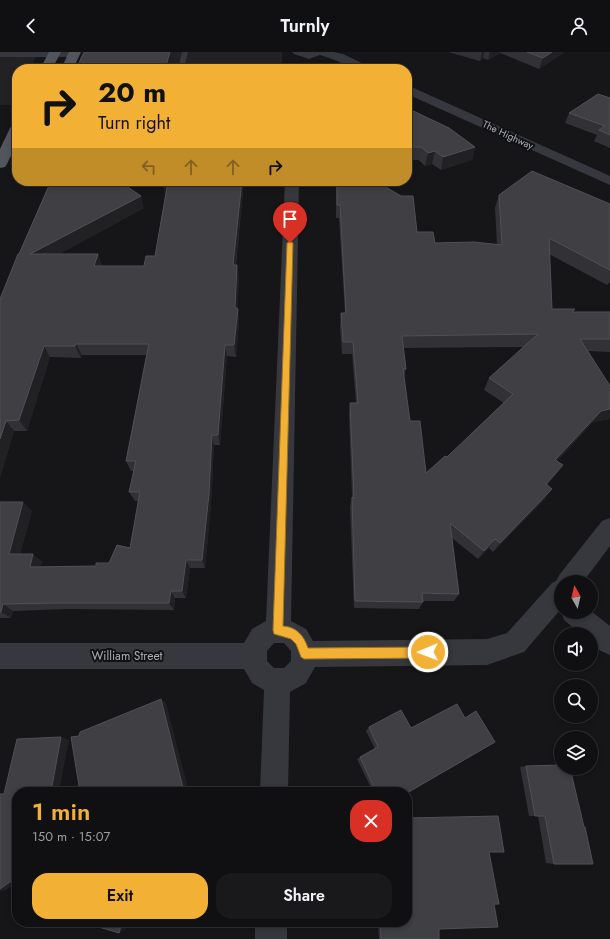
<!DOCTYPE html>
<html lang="en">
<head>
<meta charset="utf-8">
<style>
	:root { --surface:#101012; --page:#19191b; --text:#f1f3f6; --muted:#9c9d9f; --line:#303032; --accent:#f2b134 }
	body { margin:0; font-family:Jost,sans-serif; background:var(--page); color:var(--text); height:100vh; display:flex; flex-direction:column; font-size:15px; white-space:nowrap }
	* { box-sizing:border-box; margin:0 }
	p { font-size:13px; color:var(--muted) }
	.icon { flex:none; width:22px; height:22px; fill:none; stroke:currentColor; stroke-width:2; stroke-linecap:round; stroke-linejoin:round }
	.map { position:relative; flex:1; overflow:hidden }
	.drawer { position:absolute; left:12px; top:735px; width:400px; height:140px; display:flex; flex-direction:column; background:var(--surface); border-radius:16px; box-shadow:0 2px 6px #0003,0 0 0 1px var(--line) }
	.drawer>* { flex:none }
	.banner { position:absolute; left:12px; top:12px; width:400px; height:122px; border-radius:16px; box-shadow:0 2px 6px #0003,0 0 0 1px var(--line); background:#f2b134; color:#111; overflow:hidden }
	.needle { width:26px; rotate:352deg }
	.controls { position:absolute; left:554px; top:523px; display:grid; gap:8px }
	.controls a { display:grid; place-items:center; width:44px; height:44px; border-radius:50%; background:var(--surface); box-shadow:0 2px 6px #0003,0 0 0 1px var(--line); font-size:20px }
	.pin { position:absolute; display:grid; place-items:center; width:34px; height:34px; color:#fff; margin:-41px -17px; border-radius:50% 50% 50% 0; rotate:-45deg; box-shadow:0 0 4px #0007 }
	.pin .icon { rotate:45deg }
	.me { position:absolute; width:44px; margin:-22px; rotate:269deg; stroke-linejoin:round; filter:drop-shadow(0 0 3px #0008) }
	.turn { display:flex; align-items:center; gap:14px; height:84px; padding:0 20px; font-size:18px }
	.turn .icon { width:52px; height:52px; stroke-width:2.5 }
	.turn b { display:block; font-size:28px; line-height:34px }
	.lanes { display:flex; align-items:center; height:38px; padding:0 20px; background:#0003; justify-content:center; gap:20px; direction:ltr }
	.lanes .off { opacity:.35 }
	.round { display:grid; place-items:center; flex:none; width:42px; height:42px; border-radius:16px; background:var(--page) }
	.summary { display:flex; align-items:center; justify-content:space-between; height:68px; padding:0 20px }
	h1 { font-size:24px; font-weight:600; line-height:30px; color:var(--accent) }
	.action { display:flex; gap:8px; margin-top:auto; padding:8px 20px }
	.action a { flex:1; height:46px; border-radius:16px; background:var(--accent); color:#111; font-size:16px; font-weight:600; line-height:46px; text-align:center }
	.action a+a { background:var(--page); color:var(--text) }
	header { display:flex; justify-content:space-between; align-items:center; height:52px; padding:0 20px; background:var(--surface); font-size:18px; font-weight:600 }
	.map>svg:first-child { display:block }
	.built { fill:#222225 }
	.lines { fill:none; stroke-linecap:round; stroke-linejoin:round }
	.lane { fill:#37383d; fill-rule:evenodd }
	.street { fill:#37383d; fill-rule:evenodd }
	.primary { fill:#53555c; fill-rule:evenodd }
	.wall { fill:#323236; fill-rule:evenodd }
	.shaded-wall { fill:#212124 }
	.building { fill:#3f3f44; stroke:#4f5156; fill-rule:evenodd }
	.route { fill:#f2b134; stroke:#9d7322 }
	.labels { text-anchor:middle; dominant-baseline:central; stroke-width:4; stroke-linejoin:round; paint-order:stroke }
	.far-street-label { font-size:10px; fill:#a8adb8; stroke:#111113 }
	.street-label { font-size:12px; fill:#a8adb8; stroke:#111113 }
</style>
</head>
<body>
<header><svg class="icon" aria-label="back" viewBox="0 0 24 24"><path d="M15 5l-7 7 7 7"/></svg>Turnly<svg class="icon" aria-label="person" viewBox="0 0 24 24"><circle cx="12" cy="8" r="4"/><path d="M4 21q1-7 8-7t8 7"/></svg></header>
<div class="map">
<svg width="610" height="887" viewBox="0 0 610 887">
	<rect width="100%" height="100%" fill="#161618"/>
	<path class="built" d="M0 0H38L30 17H17V41L11 53H0Z
		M92 0H282V17H83Z"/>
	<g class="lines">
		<path class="lane" d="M182 0H188L184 17H178Z"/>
		<path class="street" d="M0 0H79L80 1 78 3 74 5H0Z
			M292 0H334L343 2 368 14 370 17H354L335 8 320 3 309 7 294 2Z
			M407 33 610 124V133L407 42Z
			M285 129H299L291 569 306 577 313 589 487 587 507 581 552 531 556 529 560 522 602 469 610 466V494L583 530H561V557L524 600 487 613 315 615 306 631 290 640 288 740H260L264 638 252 631 244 617H0V591H244L252 577 266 569ZM274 591H284L291 599V609L284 616H274L267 609V599Z
			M561 559H591L610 574V603L601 599 591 591V582H581L564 568Z
			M255 870H287V887H255Z"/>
		<path class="primary" d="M49 0H61L52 17H40Z
			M69 0H81L73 17H61Z
			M17 72V91L7 112 5 115 0 116V97L10 76 12 73Z"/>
	</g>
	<path class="wall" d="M448 0H565L539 17 500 1 488 8 483 6 480 9Z
		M610 46V96L594 89 597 83 565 71 569 61Z
		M407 56 475 95 472 108 441 118 432 112 425 114 419 108H407Z
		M51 129H120V130L144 156 59 202H98L102 214H144L155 204 165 144 164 129H244L236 213 239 225 237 256 239 269 236 305 227 304 220 393H214L211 452 205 516H190L186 546H175L174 558 68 557 13 559 11 566H0V450L32 459 20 502H33L42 510 40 515 96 514 109 511 130 496 138 449H135L129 440 134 419H131L126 409 146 303H82L81 306 50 305 27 379H14L0 425 19 202Z
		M334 129H383L384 134 417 180 435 191 497 193 495 156 499 143 610 152V230L607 233 549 202 552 257H575L573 260H610V300L588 299 610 334V367L593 370 557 409 556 423 547 433 545 447 493 500 489 496 478 507 452 486 459 542 454 549H423V550L419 557 354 556 350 455 352 445 349 362 350 351H356L352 302H342L340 274 341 261H345L339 166H336V131H334ZM524 295 489 326 484 338 504 351 447 405 426 421 410 369 404 326 406 317 403 296Z
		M465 666 407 740H373L357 707 360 705 375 697 366 679 369 675 411 676Z
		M561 713 554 812 546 811 538 764H529L520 715 526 714Z
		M489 800 494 852 439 877V887H379L378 870H407Z"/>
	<path class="shaded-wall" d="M170 0H175L171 17H165Z
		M482 0H484L483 6 480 9Z
		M490 0H500V1L488 8Z
		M552 0H565L539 17 543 6Z
		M475 95 472 108 441 118 443 105Z
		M435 99 432 112 425 114 428 101Z
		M242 129H244L234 225 233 213Z
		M168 130 166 145 163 133Z
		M141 144 144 156 36 215 30 202Z
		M98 202 102 214H94Z
		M237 213 239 225 237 267 235 255Z
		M238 257 239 269 236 305 234 293Z
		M76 292 82 303 81 306 75 294Z
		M225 293 227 304 220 393 218 383Z
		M44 294 50 305 27 379 19 368Z
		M610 357V367L593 370 548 418 555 408 601 359Z
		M6 369 14 379 0 425V387Z
		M212 383 214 393 211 452 205 516 202 508Z
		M563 413 556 423 538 442 546 432Z
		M552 437 545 447 493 500 500 491Z
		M23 450 32 459 18 510 9 502Z
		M495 487 489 496 478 507 484 499Z
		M33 502 42 510 38 523 30 515Z
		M186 508 190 516 186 546 182 539Z
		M171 539 175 546 174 558 169 551Z
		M3 552 13 559 11 566 1 560Z
		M161 647 166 651 189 740H184Z
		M61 685 69 688 59 740H51Z
		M17 825V830L6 838 0 839V837Z
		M122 870H128L127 876 119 881Z"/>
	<path class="building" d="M84 0H170L165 17H76Z
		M527 0H552L543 6Z
		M598 42 610 46V83L599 78 605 74 569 61Z
		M407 56 449 76 475 95 443 105 435 99 428 101 421 95H407Z
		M532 119 610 152V218L549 186 552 257H575L572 260H610V287H580L610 334V357L601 359 555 408 563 413 546 432 552 437 500 491 495 487 484 499 450 471 459 542 422 541 423 550 355 549 352 445 354 446 350 351H358L353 290H343L341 261H346L340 153H337V129H383L384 134 401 144H413L417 180H433L435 191 474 190 502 193 499 143ZM538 282 489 326 513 342 447 405 445 404 426 421 420 369H410L403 317H406L402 284Z
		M51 129H119L141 144 30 202H98L94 214H144L146 204H155L168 130 163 133 164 129H242L233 213H237L235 255 238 257 234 293H225L218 383H212L209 442 202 508H186L182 539H171L169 551H60L3 552 1 560H0V450H23L9 502H33L30 515 96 514V511H109L117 493 130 496 140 440H129L136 409H126L149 292H76L75 294H44L19 368 6 369 0 387V247L18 202H19Z
		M161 647 184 740H80L71 685 79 684 80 680Z
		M457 652 465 666 476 659 495 690 407 741V740H376L360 705 378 695 369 675 401 658 411 676Z
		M61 685 51 740H17V825L0 837V742H4L17 687Z
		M561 713V716H570L584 775H585L593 812H554L545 764H535L526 714Z
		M498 764 504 800H489L499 852H494L498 875 439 877V887H381L380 870H407V766Z
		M82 870H122L119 881Z"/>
	<path class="route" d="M290 189 293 191 283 574C297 575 304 584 308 596L428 595 432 597 433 600 432 604 428 606 304 607 301 605 296 592 291 587 274 582 273 578 287 191Z"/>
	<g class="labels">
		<g class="far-street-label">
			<text transform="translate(508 83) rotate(25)">The Highway</text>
		</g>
		<g class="street-label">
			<text x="127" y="604">William Street</text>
		</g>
	</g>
</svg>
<div class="controls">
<a><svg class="needle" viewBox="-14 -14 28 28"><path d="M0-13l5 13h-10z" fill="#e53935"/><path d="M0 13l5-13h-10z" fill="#9c9d9f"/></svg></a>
<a><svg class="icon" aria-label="sound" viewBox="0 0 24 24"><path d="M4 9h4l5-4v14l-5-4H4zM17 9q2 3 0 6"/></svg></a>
<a><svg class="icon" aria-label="search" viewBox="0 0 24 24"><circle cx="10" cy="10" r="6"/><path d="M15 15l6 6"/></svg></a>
<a><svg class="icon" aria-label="layers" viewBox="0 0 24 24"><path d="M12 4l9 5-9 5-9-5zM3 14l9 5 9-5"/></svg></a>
</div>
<div class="pin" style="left:290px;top:191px;background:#d93025"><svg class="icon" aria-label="arrive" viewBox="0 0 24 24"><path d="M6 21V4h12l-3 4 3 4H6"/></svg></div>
<svg class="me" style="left:428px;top:600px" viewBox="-20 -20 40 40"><circle r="17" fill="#f2b134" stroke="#fff" stroke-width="3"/><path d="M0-11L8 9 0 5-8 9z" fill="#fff"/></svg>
<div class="banner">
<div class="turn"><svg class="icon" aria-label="right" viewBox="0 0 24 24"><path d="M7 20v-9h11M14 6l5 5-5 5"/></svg><div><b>20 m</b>Turn right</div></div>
<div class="lanes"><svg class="icon off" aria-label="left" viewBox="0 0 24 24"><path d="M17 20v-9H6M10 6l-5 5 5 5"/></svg><svg class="icon off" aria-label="ahead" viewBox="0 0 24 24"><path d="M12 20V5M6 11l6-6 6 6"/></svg><svg class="icon off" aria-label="ahead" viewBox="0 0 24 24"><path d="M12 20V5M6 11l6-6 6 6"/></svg><svg class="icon" aria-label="right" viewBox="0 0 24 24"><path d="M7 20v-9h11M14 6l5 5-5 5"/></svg></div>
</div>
<section class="drawer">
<div class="summary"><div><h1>1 min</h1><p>150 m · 15:07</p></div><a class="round" style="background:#d93025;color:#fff"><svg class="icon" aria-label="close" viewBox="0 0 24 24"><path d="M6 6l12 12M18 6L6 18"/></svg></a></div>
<div class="action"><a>Exit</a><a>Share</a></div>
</section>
</div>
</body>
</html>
